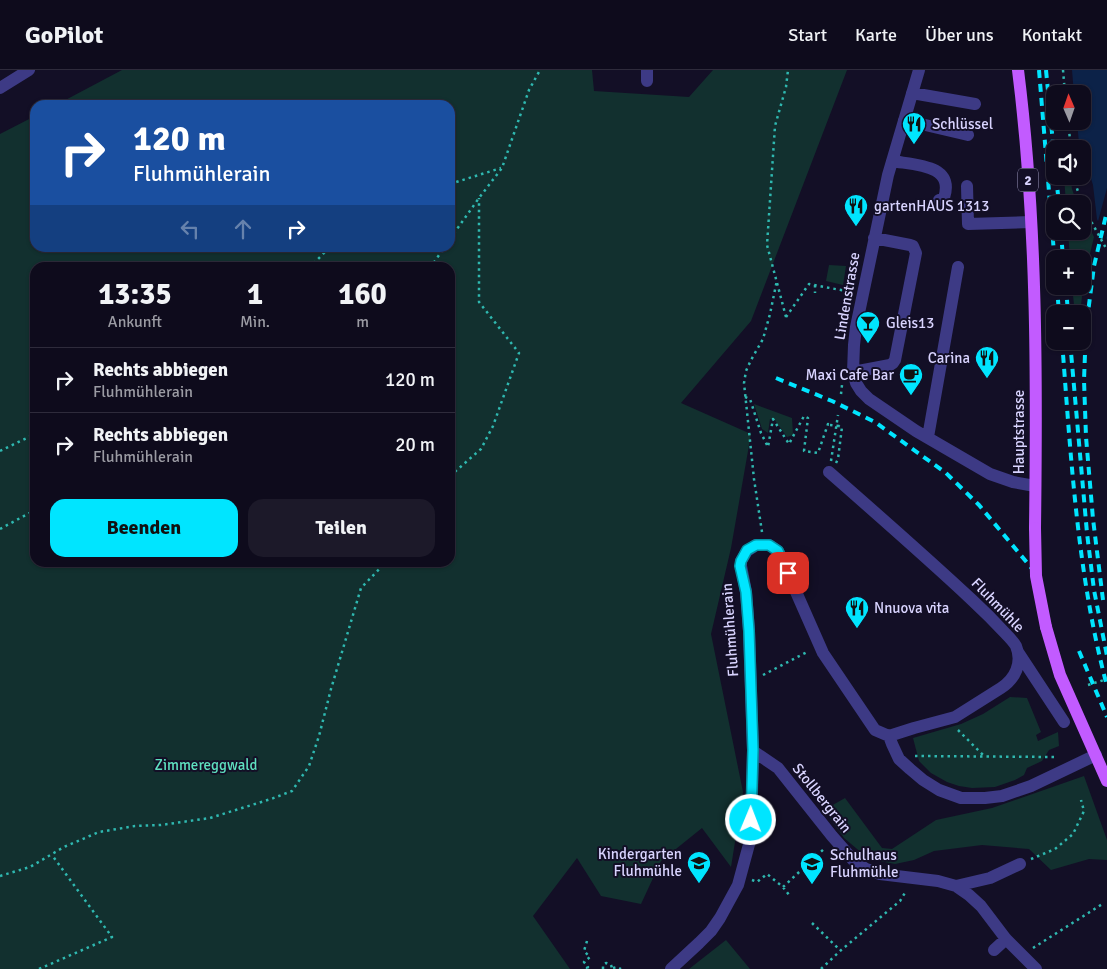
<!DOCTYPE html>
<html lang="de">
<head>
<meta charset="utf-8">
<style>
	:root { --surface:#0e0b1c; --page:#1c1929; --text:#f1f3f6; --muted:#9b9ba3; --line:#2e2b3b; --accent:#00e5ff }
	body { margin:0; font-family:Signika,sans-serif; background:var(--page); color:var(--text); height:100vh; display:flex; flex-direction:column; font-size:19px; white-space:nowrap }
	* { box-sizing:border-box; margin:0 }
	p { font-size:16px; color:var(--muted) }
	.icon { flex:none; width:28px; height:28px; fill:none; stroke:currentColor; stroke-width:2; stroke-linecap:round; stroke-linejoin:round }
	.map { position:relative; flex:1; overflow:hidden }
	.panel { position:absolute; left:30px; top:192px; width:425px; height:305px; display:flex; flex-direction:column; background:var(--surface); border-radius:15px; box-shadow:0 1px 4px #0004,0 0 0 1px var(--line) }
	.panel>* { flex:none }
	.hud { position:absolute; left:30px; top:30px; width:425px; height:152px; border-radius:15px; box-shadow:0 1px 4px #0004,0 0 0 1px var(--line); background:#1a4fa0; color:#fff; overflow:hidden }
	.needle { width:32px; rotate:358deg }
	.fabs { position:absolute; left:1046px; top:15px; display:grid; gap:10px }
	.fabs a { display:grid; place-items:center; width:45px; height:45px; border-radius:10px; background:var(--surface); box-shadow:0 1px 4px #0004,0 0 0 1px var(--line); font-size:25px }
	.pin { position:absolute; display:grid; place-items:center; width:42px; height:42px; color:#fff; margin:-21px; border-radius:10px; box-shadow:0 2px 8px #0006 }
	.me { position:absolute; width:55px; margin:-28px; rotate:1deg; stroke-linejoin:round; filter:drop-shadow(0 0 4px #0008) }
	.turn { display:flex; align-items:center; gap:18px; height:105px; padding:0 20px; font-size:22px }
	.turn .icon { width:65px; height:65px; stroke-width:2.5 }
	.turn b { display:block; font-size:35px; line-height:42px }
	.lanes { display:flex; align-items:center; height:48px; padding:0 20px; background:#0003; justify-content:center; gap:25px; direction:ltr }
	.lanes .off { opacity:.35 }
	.eta { display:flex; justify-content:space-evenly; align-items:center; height:85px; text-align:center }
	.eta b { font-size:30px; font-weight:800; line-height:35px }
	.cta { display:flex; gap:10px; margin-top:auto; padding:10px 20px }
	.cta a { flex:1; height:58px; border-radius:15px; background:var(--accent); color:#111; font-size:20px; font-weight:800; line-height:58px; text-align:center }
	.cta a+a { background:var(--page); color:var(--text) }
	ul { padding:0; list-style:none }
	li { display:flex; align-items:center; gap:15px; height:65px; padding:0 20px; border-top:1px solid var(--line) }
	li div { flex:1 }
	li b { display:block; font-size:19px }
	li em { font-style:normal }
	header { display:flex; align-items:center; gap:30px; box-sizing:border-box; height:70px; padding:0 25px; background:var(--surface); border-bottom:1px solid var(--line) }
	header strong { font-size:24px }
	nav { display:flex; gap:28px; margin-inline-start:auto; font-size:18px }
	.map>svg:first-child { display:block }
	.green { fill:#12302f; fill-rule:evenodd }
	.water { fill:#0c2248 }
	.pier { fill:#130f26 }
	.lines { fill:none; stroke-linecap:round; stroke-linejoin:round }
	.path { stroke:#2fb8b0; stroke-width:2.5; stroke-dasharray:2.5 4; stroke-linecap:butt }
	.minor { stroke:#3d3a85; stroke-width:12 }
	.major { stroke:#c25bff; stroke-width:12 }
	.rail { stroke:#00e5ff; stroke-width:4; stroke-dasharray:8 6; stroke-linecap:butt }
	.path-bridge { stroke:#2fb8b0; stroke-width:2.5; stroke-dasharray:2.5 4; stroke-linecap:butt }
	.major-bridge { stroke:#c25bff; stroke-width:12 }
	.route-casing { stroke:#0095a6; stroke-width:12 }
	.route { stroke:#00e5ff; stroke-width:9 }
	.labels { text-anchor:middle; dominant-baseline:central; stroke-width:4; stroke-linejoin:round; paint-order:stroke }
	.shield { fill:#130f26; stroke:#9e99be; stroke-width:1 }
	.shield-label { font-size:14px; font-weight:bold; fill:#d9d4ff }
	.poi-label { font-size:15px; fill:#d9d4ff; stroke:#130f26; text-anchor:start }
	.street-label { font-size:15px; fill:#d9d4ff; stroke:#130f26 }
	.park-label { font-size:15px; fill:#5fe0c0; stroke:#130f26 }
</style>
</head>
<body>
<header>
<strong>GoPilot</strong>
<nav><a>Start</a><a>Karte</a><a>Über uns</a><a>Kontakt</a></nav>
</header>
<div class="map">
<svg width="1107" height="899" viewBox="0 0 1107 899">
	<rect width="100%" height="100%" fill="#130f26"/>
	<path class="green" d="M122 0H592L594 21 689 27 713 0H847L751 251 681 333 751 364 731 478 711 564 743 722 731 797 702 758 661 791 641 834 601 826 577 788 533 846 570 899H0V64L35 46V178H450V35H56ZM35 198H450V492H35Z
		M1064 106H1070L1072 119 1077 134H1066Z
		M1083 144 1094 167 1084 209 1080 244H1075L1072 216H1082V189H1070L1068 161H1082Z
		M829 195 846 196 843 215 826 211Z
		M754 334 792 348 793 365 787 367 774 349H770L768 363 762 359Z
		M1010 627 1027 628 1041 662 1036 665 1038 671 1058 662 1059 676 1049 680 1042 691 1027 698 1024 705 1015 710 995 717 972 718 959 716 947 712 931 703 919 691 913 668 961 654 983 644Z
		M1084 706 1107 770V790L1089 789 1051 800 1029 779 982 775 934 781 914 790 895 794 869 789 844 768 824 740 845 728 882 778 892 779 936 750 992 738Z
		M726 870 750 899H689Z"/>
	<path class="water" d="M1072 0H1107V170L1097 149 1093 115 1083 83 1082 79H1081L1079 73 1077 51H1082V24H1074Z"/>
	<path class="pier" d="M1107 118V165L1105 172 1097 155Z"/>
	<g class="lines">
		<path class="path" d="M1063 0 1065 24
			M1068 51 1071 79
			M1073 106 1082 134
			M450 114 501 98
			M1082 135 1107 180
			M450 169 479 128 502 98 529 20 540 0
			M309 198 329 178
			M430 198 444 178
			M815 215V223
			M786 247 767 175 775 56 786 17 788 0
			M786 247 809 214 851 222
			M450 278 453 283 450 316
			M841 324 842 315
			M745 327 750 329 761 363 768 377 773 349 789 374 804 346 808 348 804 381 818 383 828 354 830 355
			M0 381 35 364
			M831 391 838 345
			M836 393 838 389 842 357 839 356
			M450 406 481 379 493 356 519 283 479 232V128
			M0 459 35 440
			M762 462 754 409 744 313 746 301 751 290 763 269 770 244 777 210
			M763 605 809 581
			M958 660 984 686
			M915 686 1054 687
			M1031 789 1055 779 1073 764 1084 741 1081 730
			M0 806 30 797 64 777 99 762 135 756 161 755 210 748 271 729 292 721 309 696 319 666 331 619 361 518 386 492
			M752 810 757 812 767 804 783 817 789 825
			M783 817 825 778H824
			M812 853 840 880
			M587 871 584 881 590 887 584 892 588 897 587 898 588 899
			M1033 878 1104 833
			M613 898 617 897 621 899
			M39 899 112 867 52 785
			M603 899V895L606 893 611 895 612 898
			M821 899 840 881 900 831 906 821"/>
		<path class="minor" d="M919 0 888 105 856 257 854 275 853 302 856 313 861 321 869 329 916 361 990 404 1013 412 1035 416
			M647 11V0
			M0 18 29 0
			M912 23 975 34
			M904 50 968 65
			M892 91C914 95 955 94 944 128L939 130
			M967 116 968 154 1031 152
			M853 302 890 295 893 293 895 290 916 183 913 176 910 175 874 168
			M928 367 958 197
			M829 402C877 444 925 486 971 529 984 541 995 552 1006 564 1010 568 1013 571 1016 576 1023 593 1015 609 1001 618L955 647 914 658 889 666
			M1018 582 1064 652
			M889 666 892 674 899 689 910 699 923 710 939 720 961 728H985L1002 726 1031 716 1096 685
			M753 681 778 698 832 766 854 791 866 799 880 804 938 811 956 816 969 825 981 836 1006 869 1036 899
			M956 816 990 808 1020 794
			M994 880 1006 869
			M671 899 699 873 711 861 720 848 738 815 751 767 753 681 749 561 746 522 741 496V491L747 481 756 475H769L778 481 823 583 875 660 889 666"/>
		<path class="major" d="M1018 0C1037 151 1037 306 1035 458
			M1046 557 1060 605 1107 711"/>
		<path class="rail" d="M1039 0 1055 195
			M1046 0 1055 94
			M1056 106 1059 134
			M1061 161 1063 189
			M1057 216 1059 244
			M1066 216 1068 244
			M1062 271C1071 387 1077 504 1107 616
			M1070 271 1087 463 1094 520 1107 586
			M776 308 832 331 875 352 946 403 979 435 1034 501
			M1103 530 1093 449 1086 367 1084 310 1086 258 1094 196 1107 141
			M1079 581 1107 647"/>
		<path class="path-bridge" d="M830 355 839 356
			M1088 615 1107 609"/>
		<path class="major-bridge" d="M1035 458 1036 506 1046 557"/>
	</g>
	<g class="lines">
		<g class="route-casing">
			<path id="route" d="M751 750 753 680 749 561 746 522 740 496 741 491 747 480 756 475H769L778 481 788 503"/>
		</g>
		<use href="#route" class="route"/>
	</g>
	<defs>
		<g id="restaurant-pin" transform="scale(1.25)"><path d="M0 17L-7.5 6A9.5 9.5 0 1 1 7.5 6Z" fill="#00e5ff" stroke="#130f26"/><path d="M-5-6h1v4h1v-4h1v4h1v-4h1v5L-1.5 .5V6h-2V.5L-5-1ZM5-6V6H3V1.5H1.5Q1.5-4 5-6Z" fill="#111"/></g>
		<g id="bar-pin" transform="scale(1.25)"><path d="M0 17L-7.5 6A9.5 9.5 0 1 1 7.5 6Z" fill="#00e5ff" stroke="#130f26"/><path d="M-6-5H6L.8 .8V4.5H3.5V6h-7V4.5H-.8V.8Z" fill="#111"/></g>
		<g id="cafe-pin" transform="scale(1.25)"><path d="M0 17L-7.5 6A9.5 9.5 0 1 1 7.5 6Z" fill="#00e5ff" stroke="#130f26"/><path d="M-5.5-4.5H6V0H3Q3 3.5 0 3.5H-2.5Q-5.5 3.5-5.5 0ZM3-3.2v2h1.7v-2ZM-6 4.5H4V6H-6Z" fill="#111"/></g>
		<g id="school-pin" transform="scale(1.25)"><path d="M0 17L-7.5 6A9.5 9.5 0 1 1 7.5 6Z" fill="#00e5ff" stroke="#130f26"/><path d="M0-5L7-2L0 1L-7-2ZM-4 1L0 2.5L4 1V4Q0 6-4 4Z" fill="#111"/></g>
	</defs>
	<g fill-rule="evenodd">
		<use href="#restaurant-pin" x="914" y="54"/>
		<use href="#restaurant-pin" x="856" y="136"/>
		<use href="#bar-pin" x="868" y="253"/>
		<use href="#restaurant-pin" x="987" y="288"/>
		<use href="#cafe-pin" x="911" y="305"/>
		<use href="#restaurant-pin" x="857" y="538"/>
		<use href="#school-pin" x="699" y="793"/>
		<use href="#school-pin" x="812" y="794"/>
	</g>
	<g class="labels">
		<rect class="shield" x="1018" y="98.5" width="20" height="23" rx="4"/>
		<g class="shield-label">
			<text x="1028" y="110">2</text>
		</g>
		<g class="poi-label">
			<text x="932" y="54">Schlüssel</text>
			<text x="874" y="136">gartenHAUS 1313</text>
			<text x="886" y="253">Gleis13</text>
			<text x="970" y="288" text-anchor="end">Carina</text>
			<text x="894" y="305" text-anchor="end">Maxi Cafe Bar</text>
			<text x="874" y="538">Nnuova vita</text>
			<text x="682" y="784" text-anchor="end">Kindergarten<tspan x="682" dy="17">Fluhmühle</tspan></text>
			<text x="830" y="785">Schulhaus<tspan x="830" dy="17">Fluhmühle</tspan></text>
		</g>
		<g class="street-label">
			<text transform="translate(847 226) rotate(-80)">Lindenstrasse</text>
			<text transform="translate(1019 362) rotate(-90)">Hauptstrasse</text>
			<text transform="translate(998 535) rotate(46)">Fluhmühle</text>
			<text transform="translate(730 560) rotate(-94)">Fluhmühlerain</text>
			<text transform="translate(822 728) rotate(51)">Stollbergrain</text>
		</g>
		<g class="park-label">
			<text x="206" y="695">Zimmereggwald</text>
		</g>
	</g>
</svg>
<div class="fabs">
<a><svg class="needle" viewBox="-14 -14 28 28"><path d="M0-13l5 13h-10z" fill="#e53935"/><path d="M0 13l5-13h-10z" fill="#9b9ba3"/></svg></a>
<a><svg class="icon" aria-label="sound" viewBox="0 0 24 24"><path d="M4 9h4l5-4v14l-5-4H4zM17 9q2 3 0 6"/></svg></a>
<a><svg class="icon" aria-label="search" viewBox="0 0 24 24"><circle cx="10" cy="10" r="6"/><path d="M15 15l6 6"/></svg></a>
<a>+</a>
<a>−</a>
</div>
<div class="pin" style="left:788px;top:503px;background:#d93025"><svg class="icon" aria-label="arrive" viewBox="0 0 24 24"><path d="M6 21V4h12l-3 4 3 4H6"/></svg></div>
<svg class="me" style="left:751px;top:750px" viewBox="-20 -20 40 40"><circle r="17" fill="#00e5ff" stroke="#fff" stroke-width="3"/><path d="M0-11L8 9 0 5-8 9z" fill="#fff"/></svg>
<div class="hud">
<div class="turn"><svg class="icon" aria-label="right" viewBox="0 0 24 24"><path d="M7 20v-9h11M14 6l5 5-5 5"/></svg><div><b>120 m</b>Fluhmühlerain</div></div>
<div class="lanes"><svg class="icon off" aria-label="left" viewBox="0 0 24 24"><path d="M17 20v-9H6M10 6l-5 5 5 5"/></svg><svg class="icon off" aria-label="ahead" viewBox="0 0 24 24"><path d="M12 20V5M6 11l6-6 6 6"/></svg><svg class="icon" aria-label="right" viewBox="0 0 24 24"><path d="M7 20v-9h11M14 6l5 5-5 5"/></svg></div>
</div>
<section class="panel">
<div class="eta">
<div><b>13:35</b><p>Ankunft</p></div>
<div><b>1</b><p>Min.</p></div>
<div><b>160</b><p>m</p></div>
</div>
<ul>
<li><svg class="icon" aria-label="right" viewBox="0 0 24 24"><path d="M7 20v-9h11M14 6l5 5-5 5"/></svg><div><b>Rechts abbiegen</b><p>Fluhmühlerain</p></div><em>120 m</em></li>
<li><svg class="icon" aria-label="right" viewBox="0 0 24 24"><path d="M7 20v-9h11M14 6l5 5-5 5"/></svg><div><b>Rechts abbiegen</b><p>Fluhmühlerain</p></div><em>20 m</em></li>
</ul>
<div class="cta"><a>Beenden</a><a>Teilen</a></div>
</section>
</div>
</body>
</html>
